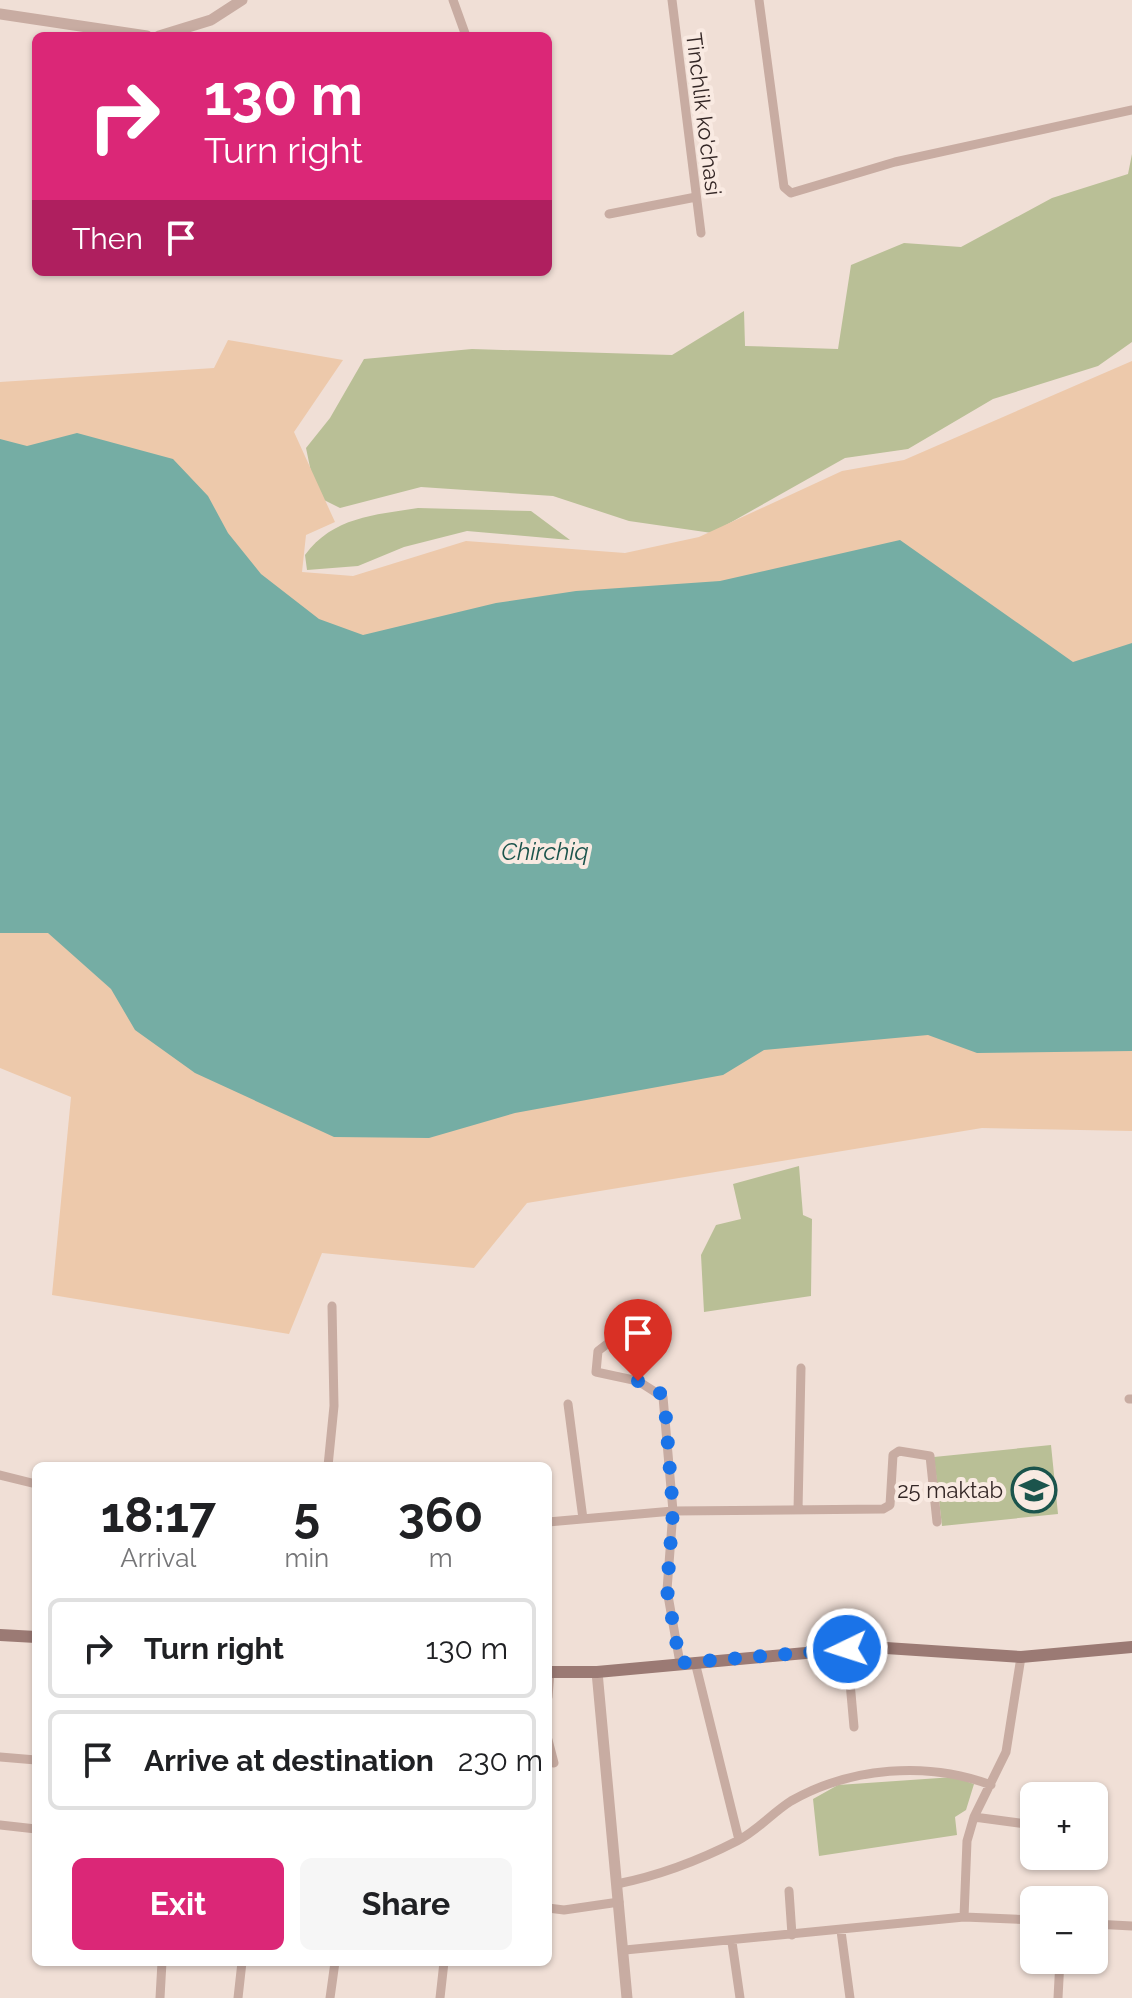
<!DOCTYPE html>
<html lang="en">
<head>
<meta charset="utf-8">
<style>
	:root { --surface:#fff; --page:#f6f6f6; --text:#202124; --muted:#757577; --line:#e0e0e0; --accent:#db2777 }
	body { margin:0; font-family:Raleway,sans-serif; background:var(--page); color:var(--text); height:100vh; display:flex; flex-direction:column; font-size:30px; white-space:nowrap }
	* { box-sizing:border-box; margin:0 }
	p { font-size:26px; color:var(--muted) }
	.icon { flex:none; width:44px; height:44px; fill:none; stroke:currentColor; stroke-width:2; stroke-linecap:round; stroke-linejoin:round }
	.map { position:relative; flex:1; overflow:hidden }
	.drawer { position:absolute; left:32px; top:1462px; width:520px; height:504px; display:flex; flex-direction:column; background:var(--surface); border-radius:12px; box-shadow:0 2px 6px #0004 }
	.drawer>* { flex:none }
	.hud { position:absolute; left:32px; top:32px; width:520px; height:244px; border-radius:12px; box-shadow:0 2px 6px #0004; background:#db2777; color:#fff; overflow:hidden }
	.fabs { position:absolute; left:1020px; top:1782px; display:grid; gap:16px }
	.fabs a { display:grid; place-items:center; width:88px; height:88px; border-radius:12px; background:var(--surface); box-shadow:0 2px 6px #0004; font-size:40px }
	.pin { position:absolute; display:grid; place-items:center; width:68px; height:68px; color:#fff; margin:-82px -34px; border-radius:50% 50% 50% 0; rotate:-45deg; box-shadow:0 0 8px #0007 }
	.pin .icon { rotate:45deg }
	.me { position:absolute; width:88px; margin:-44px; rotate:266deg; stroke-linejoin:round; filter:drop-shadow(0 0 6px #0008) }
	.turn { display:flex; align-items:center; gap:28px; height:168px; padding:0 40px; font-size:36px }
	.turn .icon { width:104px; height:104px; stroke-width:2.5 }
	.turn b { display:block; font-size:56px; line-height:68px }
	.then { display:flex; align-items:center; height:76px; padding:0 40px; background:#0003; gap:16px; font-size:30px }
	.eta { display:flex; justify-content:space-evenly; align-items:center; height:136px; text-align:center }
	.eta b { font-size:48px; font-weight:700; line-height:56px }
	.action { display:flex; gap:16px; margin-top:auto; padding:16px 40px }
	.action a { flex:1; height:92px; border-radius:12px; background:var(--accent); color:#fff; font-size:32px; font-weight:700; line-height:92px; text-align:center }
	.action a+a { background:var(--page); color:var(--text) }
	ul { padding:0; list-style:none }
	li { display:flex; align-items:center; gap:24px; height:100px; margin:0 16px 12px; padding:0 24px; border:4px solid var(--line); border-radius:12px }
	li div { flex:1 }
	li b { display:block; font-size:30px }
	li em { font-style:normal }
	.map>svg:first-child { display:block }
	.green { fill:#b9bf96 }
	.sand { fill:#edc9ab }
	.water { fill:#75ada4 }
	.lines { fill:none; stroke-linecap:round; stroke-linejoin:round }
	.minor { stroke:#c8aca2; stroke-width:9 }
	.tertiary { stroke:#c8aca2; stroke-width:11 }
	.secondary { stroke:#9b7a74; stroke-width:12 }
	.route { stroke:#1a73e8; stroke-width:14; stroke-dasharray:0 25.2 }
	.labels { text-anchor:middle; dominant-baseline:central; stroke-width:8; stroke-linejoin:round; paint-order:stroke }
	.street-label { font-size:22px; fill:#332625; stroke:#f9eae2 }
	.poi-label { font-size:22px; fill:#332625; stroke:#f9eae2; text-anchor:end }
	.water-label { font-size:24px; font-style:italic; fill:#1b544c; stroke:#f9eae2 }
</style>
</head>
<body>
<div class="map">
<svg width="1132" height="1998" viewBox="0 0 1132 1998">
	<rect width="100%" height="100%" fill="#f0dfd6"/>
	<path class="green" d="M1132 154V342L1098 366 993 399 908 449 845 458 712 533 629 521 553 496 421 487 340 508 316 496 306 448 330 418 364 359 472 349 672 355 744 311 745 346 838 349 851 265 904 243 961 247 1052 198 1128 174Z
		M418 508 531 511 570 540 467 531 404 547 358 566 307 570 305 555C333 517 374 515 418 508Z
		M799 1166 803 1215 812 1219 811 1296 704 1312 701 1255 716 1225 741 1219 733 1184Z
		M1051 1445 1058 1514 942 1526 934 1457Z
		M954 1777 974 1784 966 1810 955 1817 957 1835 819 1856 813 1799 838 1785Z"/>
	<path class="sand" d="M228 340 343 360 294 432 335 522 306 535 302 572 353 576 466 541 625 553 699 537 842 471 904 460 1132 361V1131L982 1128 527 1203 474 1268 322 1253 289 1334 52 1295 71 1097 0 1068V382L214 368Z"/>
	<path class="water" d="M77 433 173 459 208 496 228 533 261 574 319 619 363 635 496 603 576 591 720 581 900 540 1073 662 1132 643V1051L977 1053 928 1035 764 1050 723 1075 515 1113 429 1138 334 1137 195 1073 135 1030 111 989 48 933H0V439L27 446Z"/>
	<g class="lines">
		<path class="minor" d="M453 0 466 36
			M672 0 701 233
			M759 0 784 187 791 193 895 162 1132 110
			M609 214 696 197
			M654 1308 598 1351 596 1372 638 1381 663 1397 673 1511 667 1590 680 1663
			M1129 1399H1132
			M568 1404 583 1519
			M328 1466 334 1406 332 1306
			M0 1475 36 1484
			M798 1510 801 1368
			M548 1522 673 1511 883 1509 890 1505 893 1455 899 1451 930 1456 937 1522
			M847 1649 854 1727
			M695 1662 739 1840
			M548 1697 550 1672
			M548 1740 554 1763
			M0 1757 36 1760
			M974 1817 1034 1825
			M0 1825 36 1829
			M617 1884C657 1876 700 1860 737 1841 757 1831 772 1813 791 1801 851 1767 927 1761 991 1785
			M789 1891 792 1935
			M548 1908 564 1910 619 1902
			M964 1917 967 1841 974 1817 1006 1752 1021 1657
			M1094 1924 1132 1926
			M841 1931 850 1998
			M732 1942 740 1998
			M625 1950 964 1917 1034 1920
			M160 1998 162 1962
			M238 1998 242 1962
			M330 1998 335 1962
			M440 1998 444 1962
			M1058 1998 1060 1960"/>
		<path class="tertiary" d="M0 14 147 36
			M159 36 211 20 242 0
			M597 1672 627 1998"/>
		<path class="secondary" d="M0 1635 36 1637
			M548 1672H597L871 1647 1021 1657 1132 1647"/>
	</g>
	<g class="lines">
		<path class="route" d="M638 1381 660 1393 665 1406 673 1511 667 1590 680 1663 847 1649"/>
	</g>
	<defs>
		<g id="school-ring" transform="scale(2.3)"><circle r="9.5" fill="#f9eae2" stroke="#1b544c" stroke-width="1.5"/><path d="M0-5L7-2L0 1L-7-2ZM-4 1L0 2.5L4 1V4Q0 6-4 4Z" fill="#1b544c"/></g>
	</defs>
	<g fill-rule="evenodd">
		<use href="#school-ring" x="1034" y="1490"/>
	</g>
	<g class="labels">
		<g class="street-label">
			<text transform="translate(704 114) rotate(83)">Tinchlik ko'chasi</text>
		</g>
		<g class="poi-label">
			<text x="1003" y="1490">25 maktab</text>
		</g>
		<g class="water-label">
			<text x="545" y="851">Chirchiq</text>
		</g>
	</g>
</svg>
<div class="fabs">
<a>+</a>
<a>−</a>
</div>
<div class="pin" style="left:638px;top:1381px;background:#d93025"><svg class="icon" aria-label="arrive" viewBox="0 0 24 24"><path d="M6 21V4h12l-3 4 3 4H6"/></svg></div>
<svg class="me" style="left:847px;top:1649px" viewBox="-20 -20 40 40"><circle r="17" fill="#1a73e8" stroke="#fff" stroke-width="3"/><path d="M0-11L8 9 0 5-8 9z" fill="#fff"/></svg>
<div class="hud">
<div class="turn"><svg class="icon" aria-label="right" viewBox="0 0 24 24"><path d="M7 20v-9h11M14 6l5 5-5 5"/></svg><div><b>130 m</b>Turn right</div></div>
<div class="then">Then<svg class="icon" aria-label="arrive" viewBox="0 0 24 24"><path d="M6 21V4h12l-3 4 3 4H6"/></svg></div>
</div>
<section class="drawer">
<div class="eta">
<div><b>18:17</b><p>Arrival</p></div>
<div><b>5</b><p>min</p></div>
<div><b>360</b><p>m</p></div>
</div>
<ul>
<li><svg class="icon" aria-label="right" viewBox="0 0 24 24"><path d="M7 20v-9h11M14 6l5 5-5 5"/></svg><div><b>Turn right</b></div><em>130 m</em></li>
<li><svg class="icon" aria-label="arrive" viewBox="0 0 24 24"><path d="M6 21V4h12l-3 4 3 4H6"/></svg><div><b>Arrive at destination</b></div><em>230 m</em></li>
</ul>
<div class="action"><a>Exit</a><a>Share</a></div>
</section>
</div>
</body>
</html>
